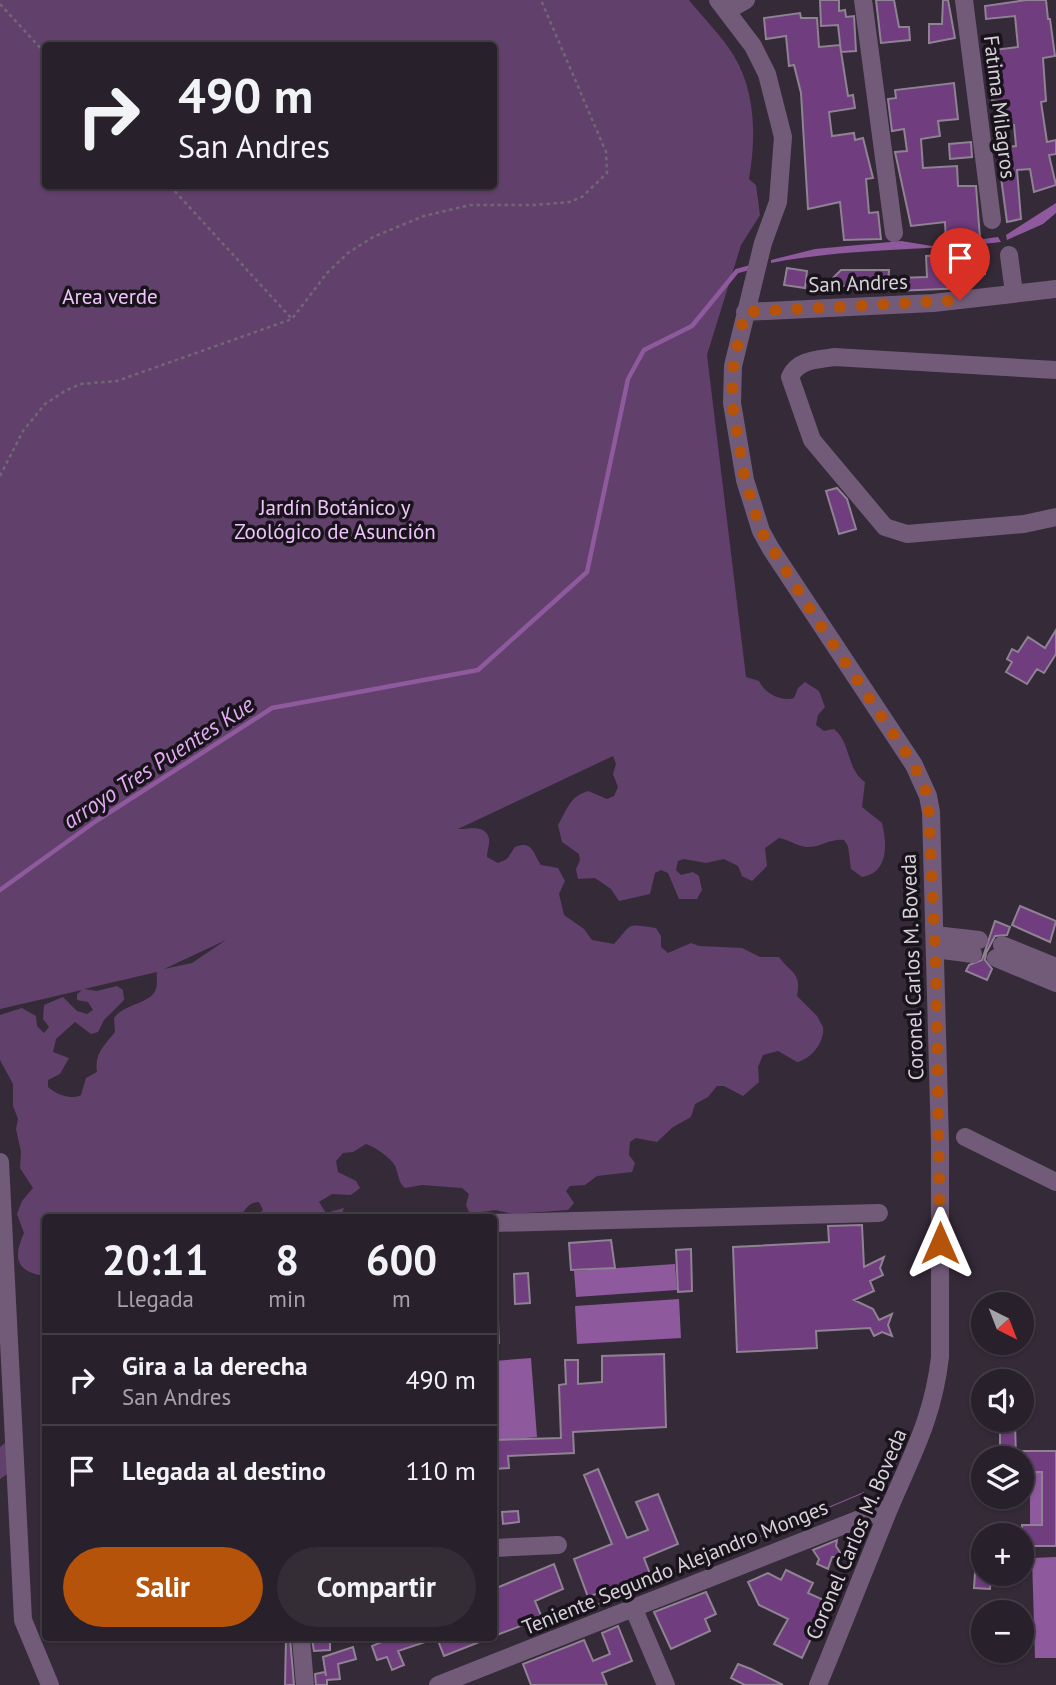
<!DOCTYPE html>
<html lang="es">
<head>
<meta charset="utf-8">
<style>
	:root { --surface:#28202a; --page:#342d36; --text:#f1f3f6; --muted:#a5a3a8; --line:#443e47; --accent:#b45309 }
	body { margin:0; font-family:"PT Sans",sans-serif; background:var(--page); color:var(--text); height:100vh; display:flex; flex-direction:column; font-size:26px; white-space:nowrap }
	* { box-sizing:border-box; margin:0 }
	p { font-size:23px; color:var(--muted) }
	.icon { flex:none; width:38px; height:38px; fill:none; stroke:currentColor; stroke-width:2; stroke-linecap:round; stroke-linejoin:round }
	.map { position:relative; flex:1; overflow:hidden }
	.drawer { position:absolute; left:42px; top:1214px; width:455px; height:427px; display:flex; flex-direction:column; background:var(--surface); border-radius:7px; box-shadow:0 2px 5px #0004,0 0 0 2px var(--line) }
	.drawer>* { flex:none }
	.top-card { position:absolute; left:42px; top:42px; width:455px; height:147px; border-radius:7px; box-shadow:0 2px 5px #0004,0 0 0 2px var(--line); background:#28202a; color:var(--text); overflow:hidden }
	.needle { width:46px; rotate:138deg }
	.fabs { position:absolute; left:971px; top:1292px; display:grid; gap:14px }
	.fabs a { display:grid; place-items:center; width:63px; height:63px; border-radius:50%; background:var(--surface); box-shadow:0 2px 5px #0004,0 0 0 2px var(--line); font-size:35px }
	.pin { position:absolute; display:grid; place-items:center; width:60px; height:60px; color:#fff; margin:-72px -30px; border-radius:50% 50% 50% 0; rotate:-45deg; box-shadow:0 0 7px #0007 }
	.pin .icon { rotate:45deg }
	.me { position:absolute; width:77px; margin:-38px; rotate:0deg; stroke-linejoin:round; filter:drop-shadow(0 0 5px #0008) }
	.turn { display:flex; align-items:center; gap:24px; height:147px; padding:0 21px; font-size:32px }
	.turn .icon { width:91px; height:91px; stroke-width:2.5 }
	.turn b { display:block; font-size:49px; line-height:60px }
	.eta { display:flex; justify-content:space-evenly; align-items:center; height:119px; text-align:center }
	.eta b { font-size:42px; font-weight:700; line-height:49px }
	.cta { display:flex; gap:14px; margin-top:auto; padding:14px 21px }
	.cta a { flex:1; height:80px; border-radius:42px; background:var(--accent); color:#fff; font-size:28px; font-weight:700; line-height:80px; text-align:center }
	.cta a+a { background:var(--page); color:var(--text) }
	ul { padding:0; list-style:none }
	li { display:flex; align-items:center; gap:21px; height:91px; padding:0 21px; border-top:2px solid var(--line) }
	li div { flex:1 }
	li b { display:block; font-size:26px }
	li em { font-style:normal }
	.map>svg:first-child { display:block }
	.green { fill:#62406c; fill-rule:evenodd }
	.water { fill:#8e599d }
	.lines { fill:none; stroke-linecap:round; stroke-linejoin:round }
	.stream { stroke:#8e599d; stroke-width:4.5 }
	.building { fill:#703d7e; stroke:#8f8293; stroke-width:2 }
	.path { stroke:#716774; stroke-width:2.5; stroke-dasharray:3.5 3.5; stroke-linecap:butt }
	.minor { stroke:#725b78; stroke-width:18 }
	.route { stroke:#b45309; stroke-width:12; stroke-dasharray:0 21.6 }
	.labels { text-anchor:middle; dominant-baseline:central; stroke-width:7; stroke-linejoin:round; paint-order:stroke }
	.street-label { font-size:21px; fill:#d8d1da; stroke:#19141b }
	.park-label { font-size:21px; fill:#f0c5fd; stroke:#19141b }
	.water-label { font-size:23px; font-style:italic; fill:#e5acf5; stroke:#19141b }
</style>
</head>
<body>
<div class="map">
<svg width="1056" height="1685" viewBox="0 0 1056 1685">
	<rect width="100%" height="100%" fill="#352a38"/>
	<path class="green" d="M0 0H689C703 18 722 36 734 56 756 93 756 138 749 179L756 185 760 215 741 245 707 355 746 677 759 681C765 694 782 702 794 698L798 688 805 682 819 691 825 707 818 715 816 725 824 731 834 729C851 742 846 769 865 782L862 807 882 823C887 843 889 873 862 877L851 869 848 846 844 840C830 838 820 848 806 847 796 846 788 839 779 838L765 848 767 866 752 881 742 876 738 866 724 859 706 863 684 859 678 861 676 870 681 875 693 872 699 876 702 890 697 899H679L668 873 661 870 655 873 650 894 619 901 611 889 595 878 578 879 576 869 580 860 579 854 562 842 558 825C567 810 569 797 588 791L607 799 614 796 618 787 613 774 616 764 613 756 458 829C466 830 486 823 489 839 490 844 487 851 487 857L498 863 507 859 515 847C533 840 533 854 541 865L558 868 565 881 559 894 564 915 584 929 592 940 614 944C634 922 625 924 656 928L661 936V947L668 953 691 943 699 946 742 948 760 957H779C793 976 801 971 797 996L817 1016 823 1027C825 1042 811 1059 797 1062L778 1051 763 1055 758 1067 759 1082 743 1096 724 1086H717L708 1097 695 1104 691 1117 673 1127 657 1142 636 1138 630 1142 629 1155 635 1163 632 1172 597 1176 585 1185 570 1186 566 1191 574 1203 568 1210 513 1214 495 1210 470 1214 466 1205 469 1194 462 1188 422 1185 405 1188C398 1182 399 1176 396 1168 393 1159 375 1147 366 1144L353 1152 343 1153 336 1161 338 1172 356 1181 360 1188 351 1195 332 1194 319 1202 326 1213 344 1208 340 1218H254L263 1210 259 1202C247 1202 245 1211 239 1218H46L45 1276C17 1272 12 1259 24 1233L17 1214 22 1201 33 1188 20 1168 21 1152 16 1129 18 1119 13 1106V1084L0 1060V1015L22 1008 36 1016 37 1026 44 1033 49 1027 43 1019 44 1005 63 997 77 1011 87 1014 93 1010 88 1002 77 1000V994L82 990 0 1009ZM46 46H494V186H46ZM226 940 192 963 164 969ZM157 972C156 978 158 984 156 989 151 1004 125 1003 114 1018L115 1032C105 1045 94 1053 97 1072L86 1078 81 1095C71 1100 57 1095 48 1087V1080L60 1074 69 1058 53 1052 56 1039 75 1022 91 1034 98 1032 104 1020 124 1000 123 990 117 986 97 991 84 989Z
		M11 1438 12 1471 0 1479V1447Z"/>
	<path class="water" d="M1056 203V213L1043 224 1007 240 1006 235Z
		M998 237 1001 242C924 251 847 248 771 263V260L815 249 901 241 932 246Z
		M675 1264 677 1290 576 1297 574 1271Z
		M497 1270 500 1344H494V1271Z
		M679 1299 681 1338 577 1344 575 1306Z
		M531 1358 537 1437 494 1441V1361Z
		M1030 1472H1042V1525H1030Z
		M864 1492V1493L544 1628V1626Z
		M1056 1557V1658H1035L1032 1558Z"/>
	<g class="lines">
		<path class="stream" d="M0 890 96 821 272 708 478 670 587 572 628 379 644 350 692 326 737 271 752 267"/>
	</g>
	<path class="building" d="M820 0H839V11L845 10 846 17 854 16 856 51 841 52 838 25 821 26Z
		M876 0H894L899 27H909L910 40 881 43Z
		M943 0H948L955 38 929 43V24H942Z
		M1026 0H1046L1048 19H1050L1055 56 1043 58 1046 101 1041 102 1047 142 1056 140V154L1049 155 1056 185 1034 192 1030 169 1017 170 1021 219 1007 222 997 148 1016 146 1014 125 1003 126 1002 101H992L991 61 988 62 986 51 1018 47 1015 16 986 19 985 6Z
		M800 13 801 18H817L819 47 840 45 848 96 853 95 855 108 829 112 832 136 854 133 855 140 863 138 873 178 866 179 869 213 878 212 881 239 844 240 840 202 808 209 801 93 794 65 789 66 786 36 766 39 764 18Z
		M954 83 958 119 938 121 940 136 921 139 923 168 957 166 958 186H976L980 238 946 244 945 222 911 226 895 152 907 151 904 129 892 131 888 99 896 98 895 90Z
		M971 142 972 157 950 159 949 144Z
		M948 255 951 274 963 272 965 288 895 291 896 278 927 277 926 256Z
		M984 259 985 274 974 275 972 261Z
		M787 268 807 271 805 288 784 285Z
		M841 270H889L888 286H835L830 281Z
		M837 488 847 499 856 529 839 534 826 491Z
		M1056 630V654L1044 673 1037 669 1027 684 1006 672 1012 662 1007 659 1012 649 1018 652 1028 637 1045 648Z
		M1020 906 1056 921 1050 942 1012 925Z
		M995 921 1010 927 1007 935 995 936 986 953 985 960 992 969 987 980 966 971 969 965 982 960Z
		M862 1225 864 1267 884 1257 880 1268 883 1275 870 1281 874 1291 854 1300 873 1309 879 1320 892 1314 888 1325 892 1336 882 1332 874 1336 870 1328 816 1331 817 1348 737 1352 733 1247 829 1242 828 1226Z
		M611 1240 615 1268 571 1270 569 1243Z
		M691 1249 692 1291 678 1292 676 1250Z
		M528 1273 530 1303 515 1304 514 1274Z
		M664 1354 666 1427 573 1432 574 1453 508 1456 509 1468 494 1469V1440L561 1438 559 1385 566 1384 565 1360H578V1384L602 1382V1356Z
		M1015 1422 1016 1458H1005V1451H1000V1423Z
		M1022 1451H1056V1546H1022V1525H1042V1472H1022Z
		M598 1469 627 1538 648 1530 636 1502 658 1494 678 1544 644 1558 650 1574 588 1597 574 1559 612 1544 584 1475Z
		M518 1511 519 1522 503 1524 502 1512Z
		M837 1540 836 1546 843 1557H832L828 1569 817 1564 819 1559 813 1550Z
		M554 1564 563 1589 535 1601 542 1618 494 1636V1589Z
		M786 1570 813 1583 808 1593 828 1602 802 1658 774 1644 788 1619 759 1605 748 1582 768 1573 781 1580Z
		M975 1573H991L990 1589 974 1588Z
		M706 1592 716 1614 705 1619 710 1631 671 1649 654 1612Z
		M618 1626 632 1661 602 1673 607 1685H531L523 1664 584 1640 593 1661 610 1654 602 1633Z
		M286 1638H290L294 1685H285Z
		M330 1638V1650L314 1651 312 1639Z
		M391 1638H431V1640L398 1651 404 1665 392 1670 387 1657 377 1660 372 1646Z
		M437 1638H487V1639L444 1656Z
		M353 1647 356 1659 338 1664 340 1679 327 1680V1685H316L315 1674 325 1672 326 1676 323 1657Z
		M738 1664 751 1669 783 1685H745L731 1678Z"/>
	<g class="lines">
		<path class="path" d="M0 4 46 54
			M170 186 292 319
			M0 476 23 431 45 404 65 391 80 384 117 381 292 319 327 273 348 253 373 237 424 216 470 205H535L569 202 582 197 607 173 606 152 541 0"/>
		<path class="minor" d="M718 0 753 46 767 74 783 137 778 202 763 243 733 366 732 403 745 480 761 531 771 549 914 765 928 796 931 812 940 1143V1357C933 1418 912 1455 889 1509 865 1568 842 1627 818 1685
			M863 0 894 233
			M964 0 992 220
			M727 11 746 0
			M1009 255 1014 293
			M745 312 933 303 1056 289
			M1056 370 834 357C818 360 798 359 790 377L812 440 885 527 907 534 1024 524 1056 517
			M935 935 979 940
			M1002 945 1056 967
			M935 949 973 954
			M996 958 1056 983
			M965 1137 1056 1182
			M0 1162 23 1620 50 1685
			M494 1223 879 1213
			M494 1548 558 1545
			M633 1607 666 1685
			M301 1638 305 1685
			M438 1685 890 1507"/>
	</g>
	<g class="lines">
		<path class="route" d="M940 1243 936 974 928 796 914 765 816 619 761 531 745 480 732 403 733 366 745 312 960 300"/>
	</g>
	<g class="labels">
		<g class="street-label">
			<text transform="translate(1000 107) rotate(83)">Fatima Milagros</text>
			<text transform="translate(858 283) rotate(-2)">San Andres</text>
			<text transform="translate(912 967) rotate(-92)">Coronel Carlos M. Boveda</text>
			<text transform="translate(856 1534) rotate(-67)">Coronel Carlos M. Boveda</text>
			<text transform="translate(675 1567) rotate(-22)">Teniente Segundo Alejandro Monges</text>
		</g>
		<g class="park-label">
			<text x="110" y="296">Area verde</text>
			<text x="335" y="507">Jardín Botánico y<tspan x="335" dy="24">Zoológico de Asunción</tspan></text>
		</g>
		<g class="water-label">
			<text transform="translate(158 762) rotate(-33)">arroyo Tres Puentes Kue</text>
		</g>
	</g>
</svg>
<div class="fabs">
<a><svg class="needle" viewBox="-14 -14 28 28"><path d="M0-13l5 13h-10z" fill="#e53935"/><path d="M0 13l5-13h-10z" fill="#a5a3a8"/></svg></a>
<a><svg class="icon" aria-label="sound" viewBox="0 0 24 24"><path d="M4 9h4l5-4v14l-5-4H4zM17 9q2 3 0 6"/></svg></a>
<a><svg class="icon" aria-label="layers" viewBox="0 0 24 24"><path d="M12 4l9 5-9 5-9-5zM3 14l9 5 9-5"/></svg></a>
<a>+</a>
<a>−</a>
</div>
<div class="pin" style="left:960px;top:300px;background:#d93025"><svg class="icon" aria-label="arrive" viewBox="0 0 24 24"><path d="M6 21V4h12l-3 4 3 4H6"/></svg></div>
<svg class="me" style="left:940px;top:1243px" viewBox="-20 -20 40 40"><path d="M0-17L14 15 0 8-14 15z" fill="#b45309" stroke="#fff" stroke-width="4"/></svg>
<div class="top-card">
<div class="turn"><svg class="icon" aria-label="right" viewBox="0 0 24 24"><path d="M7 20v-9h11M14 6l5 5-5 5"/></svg><div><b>490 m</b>San Andres</div></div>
</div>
<section class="drawer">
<div class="eta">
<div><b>20:11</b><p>Llegada</p></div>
<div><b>8</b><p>min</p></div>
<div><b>600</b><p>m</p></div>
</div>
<ul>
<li><svg class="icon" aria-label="right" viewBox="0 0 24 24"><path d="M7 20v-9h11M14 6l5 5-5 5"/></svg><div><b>Gira a la derecha</b><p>San Andres</p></div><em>490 m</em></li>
<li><svg class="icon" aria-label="arrive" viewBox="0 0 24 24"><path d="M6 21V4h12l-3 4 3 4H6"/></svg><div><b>Llegada al destino</b></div><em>110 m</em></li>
</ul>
<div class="cta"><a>Salir</a><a>Compartir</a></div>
</section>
</div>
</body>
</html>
